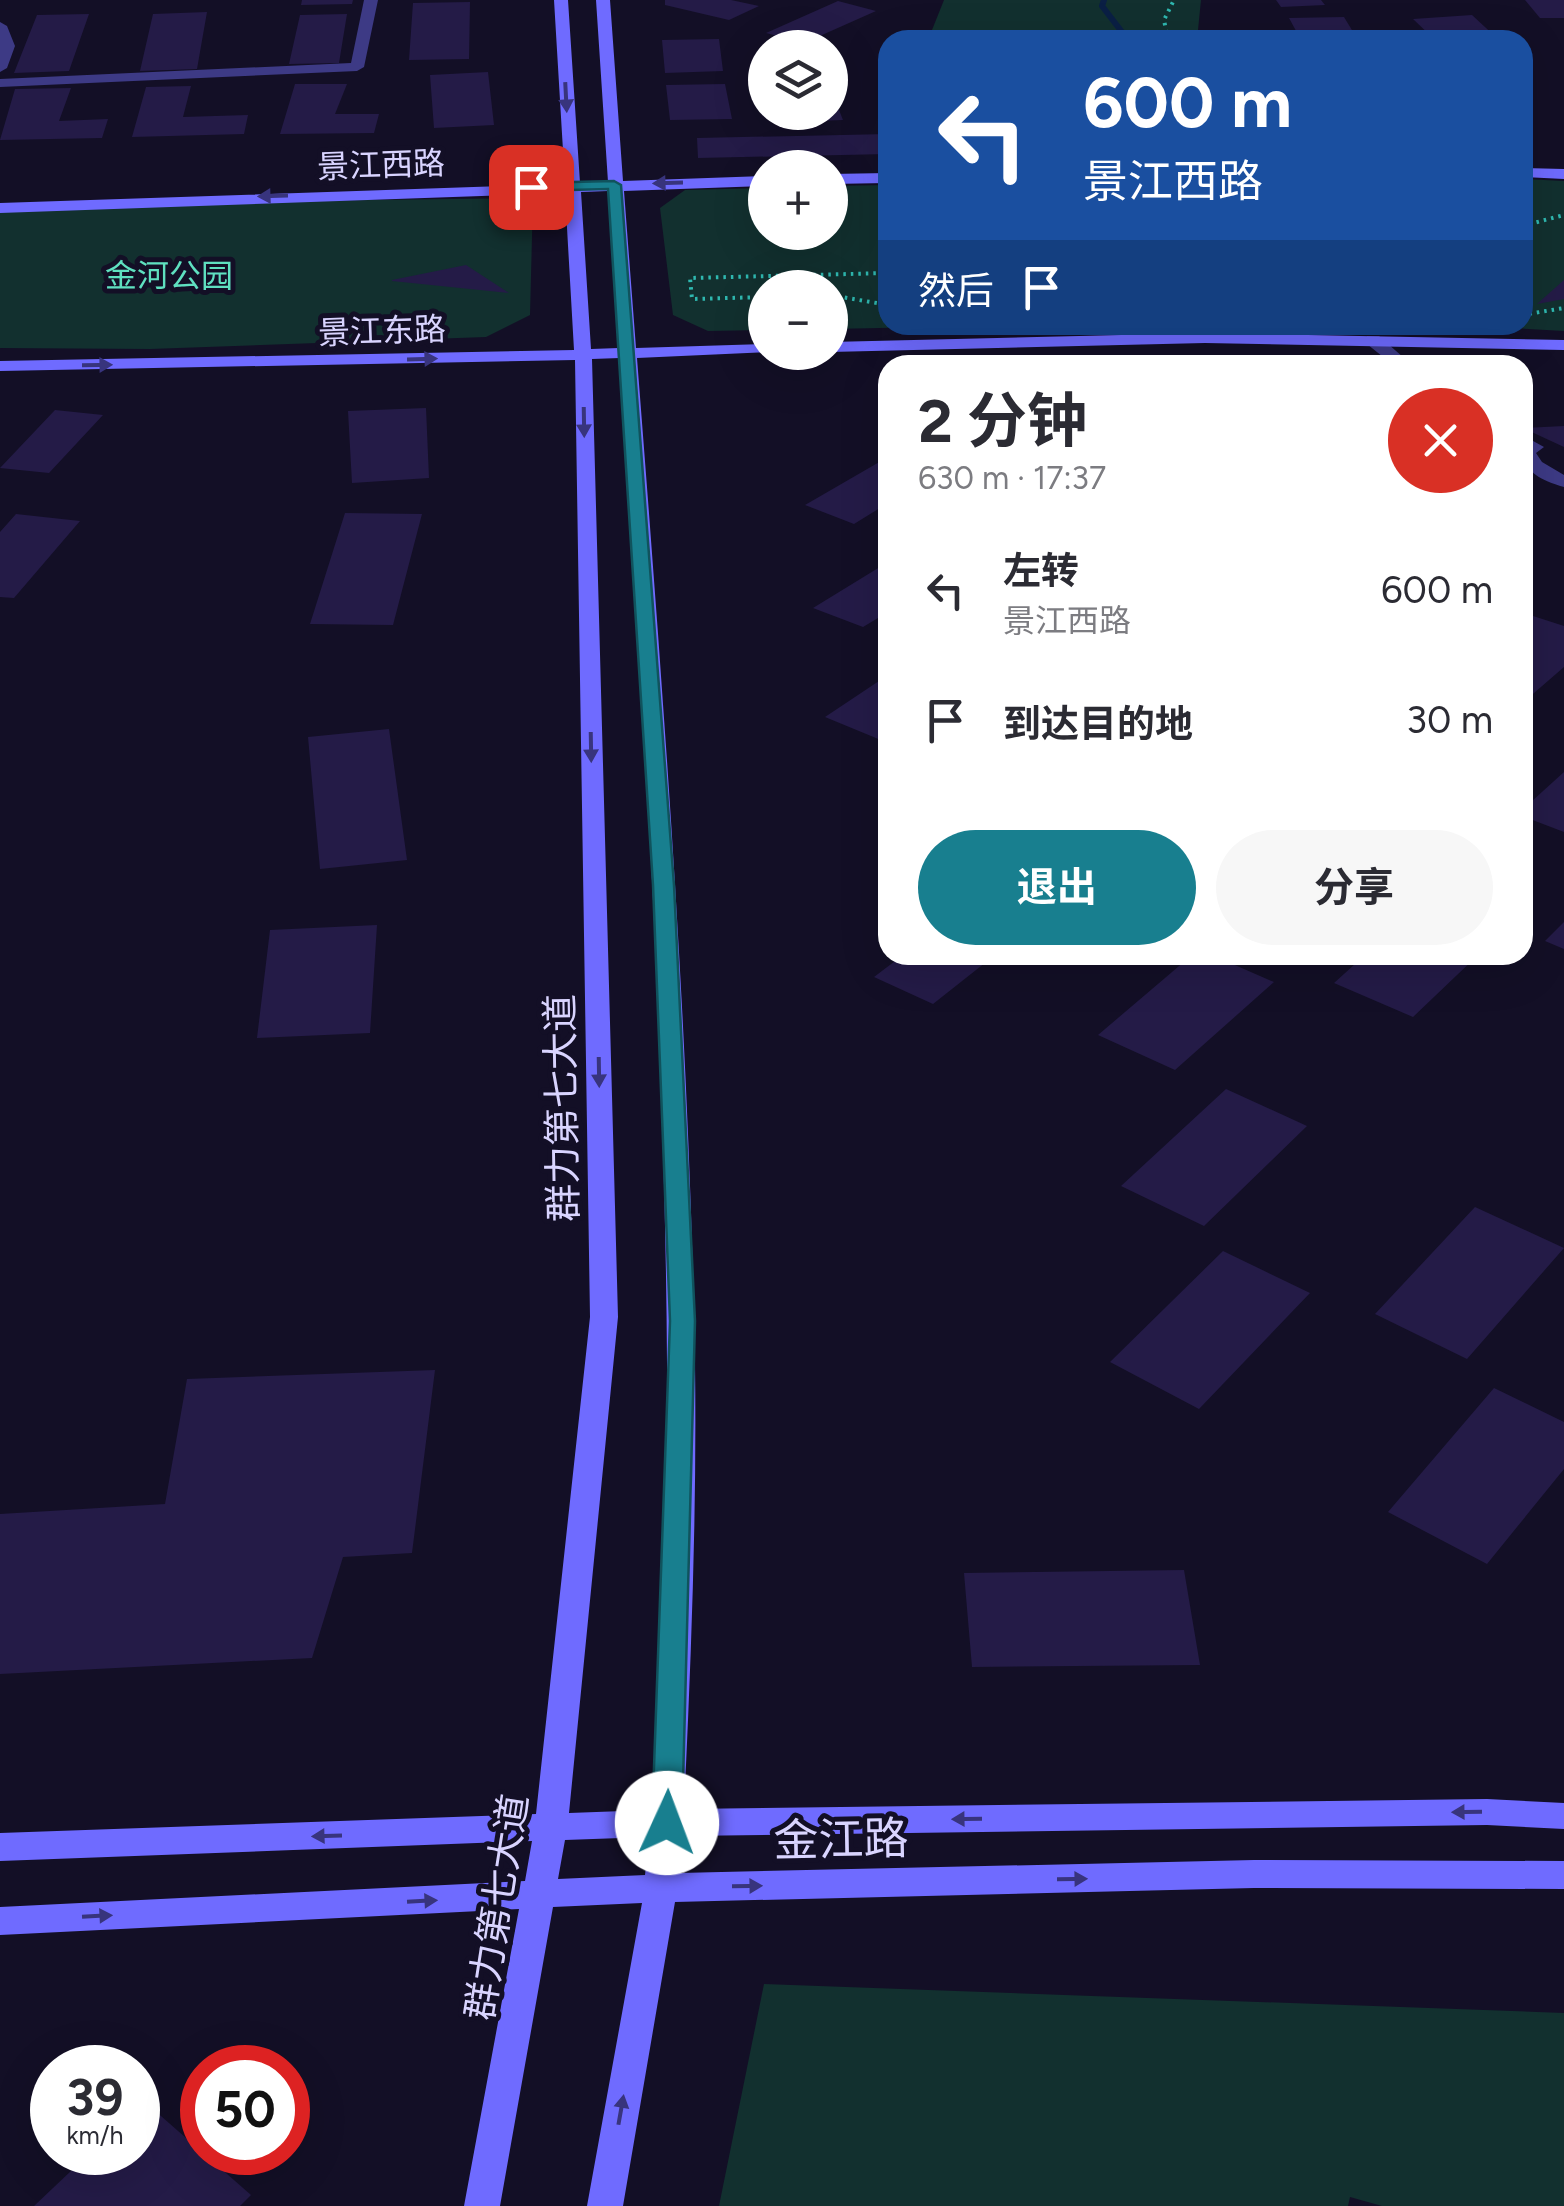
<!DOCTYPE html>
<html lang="zh">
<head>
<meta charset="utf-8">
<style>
	:root { --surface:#fff; --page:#f7f7f7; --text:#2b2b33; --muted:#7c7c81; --accent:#187f8f }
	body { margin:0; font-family:Figtree,"Noto Sans SC",sans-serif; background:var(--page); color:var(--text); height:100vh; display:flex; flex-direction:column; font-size:38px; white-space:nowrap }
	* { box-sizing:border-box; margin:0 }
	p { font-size:32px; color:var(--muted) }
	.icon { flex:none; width:55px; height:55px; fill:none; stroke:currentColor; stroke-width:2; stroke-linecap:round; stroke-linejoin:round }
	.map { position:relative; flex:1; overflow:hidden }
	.drawer { position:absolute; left:878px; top:355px; width:655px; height:610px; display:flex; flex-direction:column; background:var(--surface); border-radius:30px; box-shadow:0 10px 40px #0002 }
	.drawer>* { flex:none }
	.hud { position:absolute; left:878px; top:30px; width:655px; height:305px; border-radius:30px; box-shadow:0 10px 40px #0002; background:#1a4fa0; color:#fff; overflow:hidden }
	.fabs { position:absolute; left:748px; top:30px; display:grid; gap:20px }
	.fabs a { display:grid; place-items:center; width:100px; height:100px; border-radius:50%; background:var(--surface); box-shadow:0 10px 40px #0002; font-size:50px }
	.speed { position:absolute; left:30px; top:2045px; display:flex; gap:20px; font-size:50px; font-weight:700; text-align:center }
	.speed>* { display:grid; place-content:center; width:130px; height:130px; border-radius:50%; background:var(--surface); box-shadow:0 10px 40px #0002; line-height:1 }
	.speed small { font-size:25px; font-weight:400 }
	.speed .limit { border:15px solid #d22; background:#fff; color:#111 }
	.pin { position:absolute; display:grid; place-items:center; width:85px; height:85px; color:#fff; margin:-42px; border-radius:20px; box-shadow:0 5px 15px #0006 }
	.me { position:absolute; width:110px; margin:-55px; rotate:2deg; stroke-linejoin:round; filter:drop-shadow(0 0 8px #0008) }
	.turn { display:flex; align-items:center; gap:35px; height:210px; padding:0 40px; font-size:45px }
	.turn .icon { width:130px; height:130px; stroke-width:2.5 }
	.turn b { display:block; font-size:70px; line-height:85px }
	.then { display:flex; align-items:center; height:95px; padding:0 40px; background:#0003; gap:20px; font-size:38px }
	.round { display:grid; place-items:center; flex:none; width:105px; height:105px; border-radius:52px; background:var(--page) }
	.overview { display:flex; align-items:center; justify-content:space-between; height:170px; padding:0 40px }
	h1 { font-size:60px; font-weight:700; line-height:75px }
	.cta { display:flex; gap:20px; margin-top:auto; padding:20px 40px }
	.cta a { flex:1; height:115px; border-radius:60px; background:var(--accent); color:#fff; font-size:40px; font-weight:700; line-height:115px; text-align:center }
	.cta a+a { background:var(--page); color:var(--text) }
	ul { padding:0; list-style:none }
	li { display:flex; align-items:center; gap:30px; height:130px; padding:0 40px }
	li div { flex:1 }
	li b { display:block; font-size:38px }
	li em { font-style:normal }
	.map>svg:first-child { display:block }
	.green { fill:#12302f }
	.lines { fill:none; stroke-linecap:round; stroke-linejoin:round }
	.stream { stroke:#0a1f44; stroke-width:6 }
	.building { fill:#241b47 }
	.path { stroke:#2fb8b0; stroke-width:4; stroke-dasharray:2.5 5; stroke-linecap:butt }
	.street { fill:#3d3a85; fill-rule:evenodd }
	.secondary { fill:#6f6bff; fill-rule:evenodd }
	.oneway { fill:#38347d }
	.route { fill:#187f8f; stroke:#10535d; stroke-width:2.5 }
	.labels { text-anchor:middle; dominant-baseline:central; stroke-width:10; stroke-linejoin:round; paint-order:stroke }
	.far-street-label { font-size:32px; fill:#d9d4ff; stroke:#130f26 }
	.far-park-label { font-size:32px; fill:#5fe0c0; stroke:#130f26 }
	.street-label { font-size:38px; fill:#d9d4ff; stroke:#130f26 }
	.near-street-label { font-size:45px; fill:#d9d4ff; stroke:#130f26 }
</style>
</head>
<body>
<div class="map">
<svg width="1564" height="2206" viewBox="0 0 1564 2206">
	<rect width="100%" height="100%" fill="#130f26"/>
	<path class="green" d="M944 0H1201L1197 40H928Z
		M1523 179 1564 181V331L1461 325H1522Z
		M887 185 888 325H1031L830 329V288H765V330L708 331 673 315 660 208 685 190 765 188V232H830V186Z
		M533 198 530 315 486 337 150 349 0 348V212L147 203Z
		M764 1984 1564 2013V2206H1382L1350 2197 1348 2206H719Z"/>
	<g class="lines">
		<path class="stream" d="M1104 0 1102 6 1122 32 1115 40"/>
	</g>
	<path class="building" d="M302 0H353L352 4 301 5Z
		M665 0H731L759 6 729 20 665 5Z
		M1276 0H1321L1325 5 1281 7Z
		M1525 0H1564V18H1540Z
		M838 1 876 11 804 43 766 33Z
		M470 2 469 59 409 60 413 3Z
		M207 12 197 69 140 71 153 14Z
		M89 14 69 71 14 73 37 15Z
		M347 14 339 63 289 64 300 15Z
		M1472 15 1499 40H1435L1413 19Z
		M1344 17 1358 40H1301L1289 18Z
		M719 39 723 71 665 73 662 40Z
		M488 72 494 125 434 128 430 75Z
		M295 84H347L335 114H379L374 133 280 134Z
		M725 84 732 119 670 120 666 85Z
		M191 86 183 117 248 115 244 134 132 137 146 87Z
		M830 87 843 120 794 122 791 112H830Z
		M71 88 59 121 108 119 102 138 0 140 15 89Z
		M888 134V154L698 158 697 138Z
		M466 265 509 293 392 281V280Z
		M1564 280V299L1537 304Z
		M426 408 429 478 352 483 348 411Z
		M55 410 103 415 49 473 0 468Z
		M1564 426V447L1523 428Z
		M888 457V503L854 524 805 505Z
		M345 513 422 514 393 625 310 624Z
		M16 514 80 521 14 598 0 597V532Z
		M888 562V612L863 627 813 608Z
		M1530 615 1564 626V667L1526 700 1522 620Z
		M888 675V743L825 717Z
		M389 729 407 860 320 869 308 737Z
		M1564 772V832L1522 816V810Z
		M1564 922V949L1545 941Z
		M377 925 370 1033 257 1038 270 930Z
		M903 955H995L933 1004 874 977Z
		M1192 955H1212L1274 982 1175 1070 1098 1035Z
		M1365 955H1478L1413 1017 1334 983Z
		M1226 1089 1307 1126 1204 1226 1121 1186Z
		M1475 1207 1564 1248 1467 1359 1375 1314Z
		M1223 1251 1310 1293 1199 1409 1110 1362Z
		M435 1370 412 1553 343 1557 312 1658 0 1674V1514L165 1504 187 1379Z
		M1494 1388 1564 1422V1469L1487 1564 1388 1512Z
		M1184 1570 1200 1665 972 1667 964 1573Z
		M145 2102 251 2195 240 2206H34L91 2152H138V2109Z"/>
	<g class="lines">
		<path class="path" d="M1168 40 1164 20 1174 0
			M1522 226 1564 215
			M830 295 888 305
			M765 297 692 299 690 278 888 273
			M1522 315 1564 308"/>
		<path class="street" d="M364 0H378L364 67 357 71 0 87V79L351 63Z
			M0 22 7 26 15 46 7 68 0 72Z
			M1367 336H1379L1412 365H1393L1367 344Z
			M1522 435 1544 447 1536 453 1542 462 1564 475V487C1531 477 1522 469 1522 435Z"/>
		<path class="secondary" d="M554 0H568L580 183 608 182 596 0H610L623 181 765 176V186L624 191 636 348 765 344V352H771L637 358C663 692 689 1027 695 1363 697 1512 691 1661 684 1809L1487 1799 1564 1803V1829L1487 1825 682 1836 679 1873 1254 1860 1564 1861V1889L1254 1888 675 1902 623 2206H587L642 1903 553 1907 500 2206H464L519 1909 0 1935V1907L525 1881 532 1841 0 1861V1833L536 1814 590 1317 575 360 0 371V361L574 350 565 193 0 213V203L565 184ZM608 191 619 348 591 349 581 192ZM620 358C642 693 665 1028 667 1364 668 1513 660 1661 651 1810L569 1813 618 1317 592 359ZM649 1837 645 1875 558 1879 565 1840Z
			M1522 168 1564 169V179L1522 177Z
			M888 173V183L830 184V174Z
			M1205 333 1564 340V350L1205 343 830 352V342Z"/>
	</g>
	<defs><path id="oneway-solid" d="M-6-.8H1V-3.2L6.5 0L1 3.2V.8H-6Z" transform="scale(2.5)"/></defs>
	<g class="oneway">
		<use href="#oneway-solid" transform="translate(566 97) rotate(87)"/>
		<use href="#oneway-solid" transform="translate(668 183) rotate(178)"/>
		<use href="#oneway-solid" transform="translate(273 196) rotate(178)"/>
		<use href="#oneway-solid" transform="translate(422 359) rotate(-2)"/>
		<use href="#oneway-solid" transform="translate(97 365) rotate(-1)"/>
		<use href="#oneway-solid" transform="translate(584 422) rotate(89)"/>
		<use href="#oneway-solid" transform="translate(591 747) rotate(89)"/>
		<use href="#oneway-solid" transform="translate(599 1072) rotate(89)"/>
		<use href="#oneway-solid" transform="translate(1467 1812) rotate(179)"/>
		<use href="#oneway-solid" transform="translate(967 1819) rotate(179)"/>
		<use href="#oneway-solid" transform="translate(327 1836) rotate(178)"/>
		<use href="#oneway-solid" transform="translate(1072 1879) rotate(-1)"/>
		<use href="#oneway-solid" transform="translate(747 1886) rotate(-1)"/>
		<use href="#oneway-solid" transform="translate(422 1901) rotate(-3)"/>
		<use href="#oneway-solid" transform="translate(97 1916) rotate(-3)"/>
		<use href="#oneway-solid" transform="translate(621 2110) rotate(-80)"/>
	</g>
	<path class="route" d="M614 181 621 185 674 885 695 1321 682 1823 678 1832 667 1835 657 1832 652 1823 670 1321 653 885 608 189 531 191 524 187 531 183Z"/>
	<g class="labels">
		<g class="far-street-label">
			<text transform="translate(381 165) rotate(-2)">景江西路</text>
			<text transform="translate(382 331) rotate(-2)">景江东路</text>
		</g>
		<g class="far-park-label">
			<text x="169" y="276">金河公园</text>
		</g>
		<g class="street-label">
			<text transform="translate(562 1108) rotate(-91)">群力第七大道</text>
			<text transform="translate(497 1907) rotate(-81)">群力第七大道</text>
		</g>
		<g class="near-street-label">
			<text transform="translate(841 1839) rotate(-1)">金江路</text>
		</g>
	</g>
</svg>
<div class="fabs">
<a><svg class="icon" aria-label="layers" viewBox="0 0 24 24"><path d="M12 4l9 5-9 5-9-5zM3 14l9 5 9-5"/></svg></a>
<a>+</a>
<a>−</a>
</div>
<div class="speed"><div>39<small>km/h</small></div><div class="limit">50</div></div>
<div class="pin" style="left:531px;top:187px;background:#d93025"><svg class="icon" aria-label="arrive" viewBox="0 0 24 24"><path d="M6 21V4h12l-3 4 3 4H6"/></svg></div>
<svg class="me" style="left:667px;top:1823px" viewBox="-20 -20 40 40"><circle r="19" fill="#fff"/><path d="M0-13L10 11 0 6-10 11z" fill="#187f8f"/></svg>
<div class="hud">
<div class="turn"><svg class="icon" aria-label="left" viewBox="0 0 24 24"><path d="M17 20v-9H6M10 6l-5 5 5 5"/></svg><div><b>600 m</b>景江西路</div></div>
<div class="then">然后<svg class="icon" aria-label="arrive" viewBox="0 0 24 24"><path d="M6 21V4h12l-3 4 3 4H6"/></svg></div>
</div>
<section class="drawer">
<div class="overview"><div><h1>2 分钟</h1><p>630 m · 17:37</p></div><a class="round" style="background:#d93025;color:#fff"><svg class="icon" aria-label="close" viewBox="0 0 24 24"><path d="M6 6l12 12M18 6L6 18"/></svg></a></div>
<ul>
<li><svg class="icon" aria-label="left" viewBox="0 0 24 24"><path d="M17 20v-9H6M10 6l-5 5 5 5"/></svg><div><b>左转</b><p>景江西路</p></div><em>600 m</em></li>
<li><svg class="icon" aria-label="arrive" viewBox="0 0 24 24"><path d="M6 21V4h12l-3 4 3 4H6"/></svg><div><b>到达目的地</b></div><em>30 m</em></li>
</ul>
<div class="cta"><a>退出</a><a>分享</a></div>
</section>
</div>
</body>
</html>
